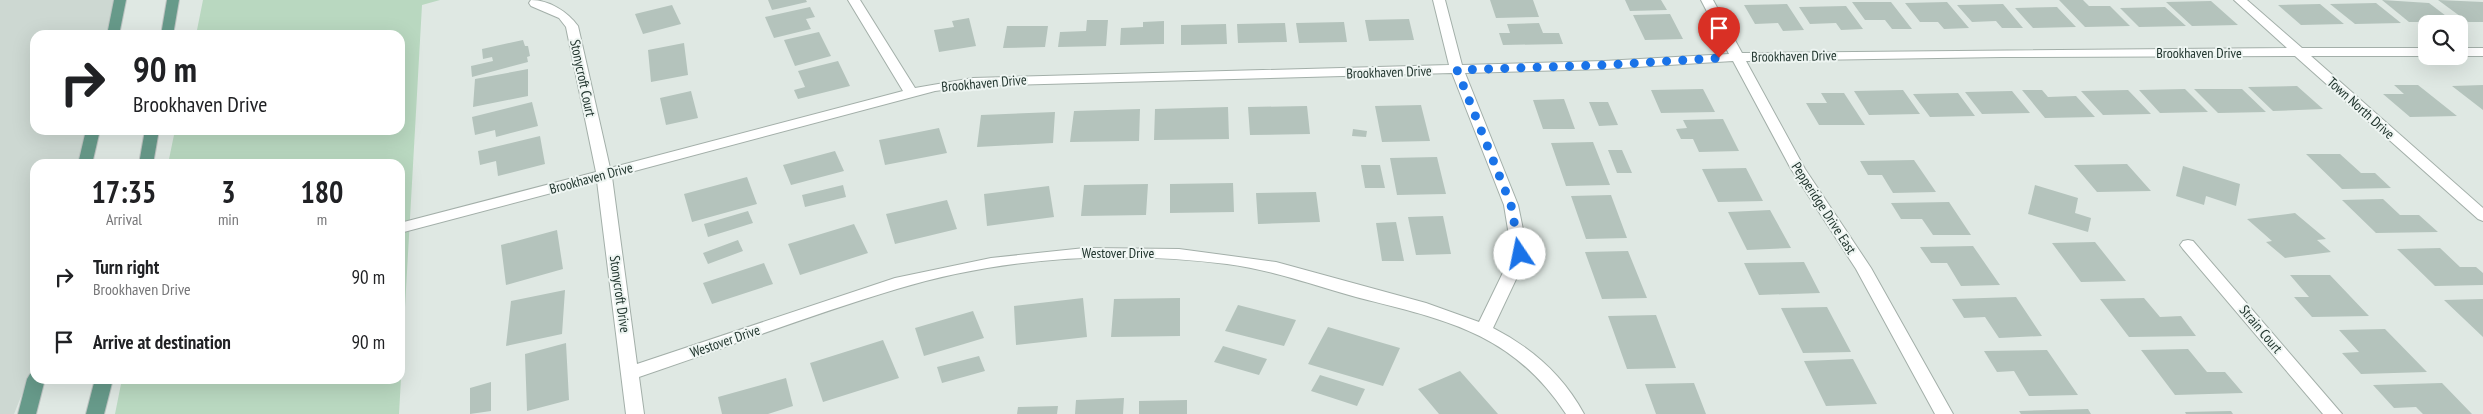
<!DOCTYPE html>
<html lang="en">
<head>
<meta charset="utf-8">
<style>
	:root { --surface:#fff; --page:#f2f2f2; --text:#202124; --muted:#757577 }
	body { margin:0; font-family:"PT Sans Narrow",sans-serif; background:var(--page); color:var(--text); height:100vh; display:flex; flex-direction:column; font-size:19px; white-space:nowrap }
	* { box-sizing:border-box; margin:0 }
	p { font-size:16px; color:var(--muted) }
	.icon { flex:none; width:28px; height:28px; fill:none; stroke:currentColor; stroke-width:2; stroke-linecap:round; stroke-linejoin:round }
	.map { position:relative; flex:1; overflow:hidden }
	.side { position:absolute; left:30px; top:159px; width:375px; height:225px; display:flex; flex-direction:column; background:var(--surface); border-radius:15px; box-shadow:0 5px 20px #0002 }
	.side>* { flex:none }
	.guide { position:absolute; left:30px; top:30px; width:375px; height:105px; border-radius:15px; box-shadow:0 5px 20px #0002; background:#fff; color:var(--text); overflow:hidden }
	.buttons { position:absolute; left:2418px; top:15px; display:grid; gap:10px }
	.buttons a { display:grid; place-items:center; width:50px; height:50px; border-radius:10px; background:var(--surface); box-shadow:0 5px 20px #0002; font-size:25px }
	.pin { position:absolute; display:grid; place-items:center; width:42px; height:42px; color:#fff; margin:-51px -21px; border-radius:50% 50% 50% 0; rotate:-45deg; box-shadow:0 0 5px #0007 }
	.pin .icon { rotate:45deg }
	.me { position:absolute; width:55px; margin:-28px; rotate:349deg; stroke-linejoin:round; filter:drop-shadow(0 0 4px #0008) }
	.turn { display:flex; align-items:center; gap:18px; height:105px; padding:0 20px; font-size:22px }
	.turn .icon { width:65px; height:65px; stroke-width:2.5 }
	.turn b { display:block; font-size:35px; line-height:42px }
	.eta { display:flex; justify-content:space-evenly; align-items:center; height:85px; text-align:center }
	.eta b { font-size:30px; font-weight:700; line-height:35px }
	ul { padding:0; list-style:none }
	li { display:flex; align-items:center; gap:15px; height:65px; padding:0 20px }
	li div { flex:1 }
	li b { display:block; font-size:19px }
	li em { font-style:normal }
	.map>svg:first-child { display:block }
	.built { fill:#cdd8d2 }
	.green { fill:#b9d8c0 }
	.building { fill:#b4c3bc }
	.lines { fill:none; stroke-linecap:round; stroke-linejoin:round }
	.minor-casing { stroke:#a3afa9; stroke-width:2 }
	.primary-casing { stroke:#bdc3c1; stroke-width:2 }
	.minor { fill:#fff; fill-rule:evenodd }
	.primary { fill:#679a8a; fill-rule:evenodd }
	.route { stroke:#1a73e8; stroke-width:9; stroke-dasharray:0 16.2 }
	.labels { text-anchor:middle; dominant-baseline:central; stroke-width:4; stroke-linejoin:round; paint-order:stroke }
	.street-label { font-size:14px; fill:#22362f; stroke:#eef5f2 }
</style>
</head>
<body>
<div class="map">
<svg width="2483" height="414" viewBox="0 0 2483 414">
	<rect width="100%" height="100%" fill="#dfe8e3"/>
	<path class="built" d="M0 0H120L113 35H35V130H93L85 164H35V362L14 414H0Z"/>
	<path class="green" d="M203 0H440L422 5 399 414H115L122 379H400V164H168L175 130H400V35H196Z"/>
	<path class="building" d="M768 0H806L807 2 772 10Z
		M1490 0H1533L1539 17 1496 18Z
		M1625 0H1661L1667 10 1630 11Z
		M2059 0H2083L2089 6H2110L2130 26 2085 27Z
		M2382 0 2429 3 2454 22H2409Z
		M2438 0 2483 2V22H2468Z
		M2211 1 2238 25 2192 26 2166 2Z
		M1852 2H1891L1912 29H1892L1885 20H1865Z
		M1947 2 1969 28 1944 29 1938 22H1920L1905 3Z
		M2376 3 2401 23 2355 24 2330 4Z
		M1787 4 1804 30 1783 31 1778 23 1755 24 1744 5Z
		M2003 4 2023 28H2002L1996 21 1972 22 1957 5Z
		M2320 4 2344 24 2301 25 2278 5Z
		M672 5 681 24 643 34 635 14Z
		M1846 6 1863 29 1841 30 1836 23 1810 24 1799 7Z
		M810 7 815 17 806 19 811 29 774 38 765 17Z
		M2057 7 2076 27 2033 28 2015 8Z
		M2165 7 2186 26 2139 27 2120 8Z
		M1670 14 1683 39 1645 40 1633 15Z
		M969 18 976 46 939 52 934 30 954 27 952 21Z
		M1409 19 1414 40 1369 41 1365 20Z
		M1087 20H1108L1106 46 1058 47 1060 32 1086 31Z
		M1164 21V44L1120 45 1121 28 1143 27V22Z
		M1344 22 1347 42 1299 43 1296 23Z
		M1285 23 1287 42 1238 43 1237 24Z
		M1539 23 1543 33H1559L1563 44 1503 45 1499 33H1510L1507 24Z
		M1226 24 1227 44 1181 45V25Z
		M1007 26H1048L1045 47 1003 48Z
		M819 32 831 56 795 66 784 40Z
		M523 40 525 46H528L530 56 527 57 528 62 472 77 471 66 493 61 492 57 483 59 482 49Z
		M684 43 688 75 651 82 648 50Z
		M838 61 850 86 798 99 794 90 805 87 798 71Z
		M528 69V96L473 107 475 79Z
		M2394 85H2418L2457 116 2410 117 2383 94H2404Z
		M2483 85V110L2452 86Z
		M2297 86 2323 109 2273 111 2248 87Z
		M1703 89 1715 112 1661 113 1651 90Z
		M2185 89 2208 112 2160 113 2139 90Z
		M2194 89H2242L2266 112 2218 113Z
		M1903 90 1920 114 1869 115 1854 91Z
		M2022 90H2042L2048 97 2076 96 2095 117 2045 118Z
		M2128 90 2151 114 2103 115 2081 91Z
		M691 91 698 118 666 125 660 98Z
		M2012 91 2030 113 1982 114 1965 92Z
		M1821 93H1844L1865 125H1819L1806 103H1827Z
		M1958 93 1975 116 1930 117 1913 94Z
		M1564 99 1575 129H1543L1533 100Z
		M532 102 538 126 496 137 495 130 475 135 472 117Z
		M1589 102H1608L1618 125 1599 126Z
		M1421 105 1430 141 1382 142 1375 106Z
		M1307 106 1310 134 1250 135 1248 107Z
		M1228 107 1229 139 1154 140 1155 109Z
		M1140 109 1139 141 1070 142 1074 111Z
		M1055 112 1053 143 977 147 981 115Z
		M1723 119 1739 151 1699 152 1693 139H1681L1676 129 1687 128 1683 120Z
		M939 128 947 153 885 165 879 140Z
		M1353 129 1367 131 1366 137 1352 136Z
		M540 136 545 164 498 176 496 161 480 165 478 151Z
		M1593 142 1610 185 1566 186 1551 143Z
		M1608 150H1622L1632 173H1617Z
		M835 151 844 171 791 185 783 165Z
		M2306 154H2340L2361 173H2375L2391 188 2342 189Z
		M1437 157 1446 194 1397 195 1390 158Z
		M1914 160 1936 192 1893 193 1882 175H1868L1860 161Z
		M2127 164 2151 191 2097 192 2074 165Z
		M1361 165H1380L1385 188H1365Z
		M2183 166 2240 184 2236 206 2206 196 2204 205 2176 196Z
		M1746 168 1763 201 1718 202 1702 169Z
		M747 177 757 204 692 222 684 194Z
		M1233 183 1234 212 1170 213V184Z
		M1148 184 1146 215 1081 216 1084 185Z
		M843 185 846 197 805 207 802 195Z
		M2035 185 2078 198 2075 213 2091 218 2088 232 2028 214Z
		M1049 186 1054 217 987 226 984 194Z
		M1316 192 1320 222 1258 224 1256 193Z
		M1611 195 1627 238 1586 239 1571 196Z
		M2383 199 2400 215H2419L2438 232 2376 233 2342 200Z
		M947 200 957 229 895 244 886 214Z
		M1949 202 1971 235H1933L1922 219H1901L1891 203Z
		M1770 210 1791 248 1747 250 1728 212Z
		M748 211 753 223 708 237 704 224Z
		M2295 213 2326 239 2317 240 2331 252 2285 258 2266 242 2272 241 2247 219Z
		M1443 216 1451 254 1416 255 1408 217Z
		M1396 222 1404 261H1382L1376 223Z
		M854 224 868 253 800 275 788 244Z
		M557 230 563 269 506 285 501 245Z
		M738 240 743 251 708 264 703 253Z
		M2095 242 2126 281 2081 282 2052 243Z
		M1973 246 2000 285 1961 286 1947 263H1931L1920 247Z
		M2440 248 2460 267H2476L2483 273V285L2435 286 2397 249Z
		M1628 251 1647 298 1602 299 1585 252Z
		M1804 262 1820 293 1759 295 1744 263Z
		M764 263 773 284 712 304 703 283Z
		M2290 275H2330L2369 316 2312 317 2294 297H2309Z
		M565 290 562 334 506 346 511 301Z
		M2016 297 2042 336 1999 338 1985 317 1964 318 1952 299Z
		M1083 298 1087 337 1016 345 1014 306Z
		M1180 298V336L1111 337 1114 299Z
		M2144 298 2160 317 2181 316 2196 336 2129 337 2100 299Z
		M2483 299V337L2444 300Z
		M1238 305 1296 320 1284 346 1225 331Z
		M1827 307 1851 352 1803 353 1781 308Z
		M973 311 984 338 924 356 915 328Z
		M1656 315 1676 368 1627 369 1608 316Z
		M1328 327 1400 348 1383 386 1308 364Z
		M2385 329 2427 372 2361 374 2342 353 2359 352 2339 330Z
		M883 340 899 378 823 402 810 363Z
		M566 343 569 400 527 411 525 354Z
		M1223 346 1267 359 1259 375 1214 362Z
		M2188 349 2207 372H2225L2243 393 2175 395 2141 350Z
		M2047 350 2078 395 2029 396 2014 371 1997 372 1984 351Z
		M979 356 985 371 942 383 937 367Z
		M1853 359 1877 404 1826 406 1804 361Z
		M1460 371 1498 414H1439L1418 389Z
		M1320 375 1365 389 1357 406 1311 391Z
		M786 378 793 406 768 414H722L718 397Z
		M491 382V411L470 414V388Z
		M1694 383 1706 414H1656L1645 384Z
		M2442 383 2472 414H2423L2416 407 2394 408 2373 385Z
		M1124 398 1123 414H1075L1076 400Z
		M1187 400V414H1139V401Z
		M1058 406 1057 414H1017L1018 407Z
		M2088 409 2091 414H2021L2019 411Z
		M2231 411 2233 414H2186L2185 412Z"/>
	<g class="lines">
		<g class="minor-casing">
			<path id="minor" d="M531 0C549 0 568 12 578 26L610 168 903 91 848 0H860L915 88 973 78 1449 65 1433 0H1445L1462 65 1604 61 1729 54 1701 0H1713L1742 53 2287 48 2234 0H2247L2302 48H2426V56H2311L2483 208V221L2478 219 2295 56 2002 57 1746 61 1805 169 1871 268 1953 414H1935L1856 269 1791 169 1733 61 1604 69 1465 73 1518 205 1528 254 1493 328C1532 348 1563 375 1584 414H1566C1512 332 1445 320 1356 297 1313 285 1272 270 1227 264 1118 250 1002 257 897 289 810 315 725 348 639 377L644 414H626L597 181 400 233V223L596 172 566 27 559 18 531 6 529 3ZM1452 73 1504 205 1512 254 1479 322 1426 303 1276 262 1179 249 1085 248 991 258 895 278 637 364 612 177 935 91 973 86Z
				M2459 48H2483V56H2459Z
				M2188 240 2193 241 2342 414H2323L2183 249 2180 245 2183 241Z"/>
		</g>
		<g class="primary-casing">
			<path id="primary" d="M114 0H126L119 35H107Z
				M167 0H179L173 35H161Z
				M86 130H100L92 164H78Z
				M145 130H159L153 164H139Z
				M35 373V379H45L36 414H18L27 379 30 374Z
				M95 379H113L104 414H86Z"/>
		</g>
		<use href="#minor" class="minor"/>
		<use href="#primary" class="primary"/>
	</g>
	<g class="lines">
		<path class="route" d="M1520 254 1511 205 1457 70 1604 65 1719 58"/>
	</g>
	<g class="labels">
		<g class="street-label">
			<text x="2199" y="53">Brookhaven Drive</text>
			<text transform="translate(1794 56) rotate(-1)">Brookhaven Drive</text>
			<text transform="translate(1389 72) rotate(-2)">Brookhaven Drive</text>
			<text transform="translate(583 78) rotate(78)">Stonycroft Court</text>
			<text transform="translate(984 83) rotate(-5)">Brookhaven Drive</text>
			<text transform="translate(2361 108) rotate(42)">Town North Drive</text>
			<text transform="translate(591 178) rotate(-15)">Brookhaven Drive</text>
			<text transform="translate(1824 208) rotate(57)">Pepperidge Drive East</text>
			<text x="1118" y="253">Westover Drive</text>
			<text transform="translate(620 294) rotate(82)">Stonycroft Drive</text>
			<text transform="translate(2261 329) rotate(50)">Strain Court</text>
			<text transform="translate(725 341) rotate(-19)">Westover Drive</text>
		</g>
	</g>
</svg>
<div class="buttons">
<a><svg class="icon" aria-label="search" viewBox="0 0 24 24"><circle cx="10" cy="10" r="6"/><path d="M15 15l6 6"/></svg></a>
</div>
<div class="pin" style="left:1719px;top:58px;background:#d93025"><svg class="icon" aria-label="arrive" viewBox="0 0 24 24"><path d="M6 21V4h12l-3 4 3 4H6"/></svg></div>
<svg class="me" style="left:1520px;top:254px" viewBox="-20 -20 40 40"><circle r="19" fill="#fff"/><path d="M0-13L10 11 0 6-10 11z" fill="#1a73e8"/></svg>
<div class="guide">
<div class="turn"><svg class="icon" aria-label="right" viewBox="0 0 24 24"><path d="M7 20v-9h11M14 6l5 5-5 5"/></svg><div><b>90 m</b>Brookhaven Drive</div></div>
</div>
<section class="side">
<div class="eta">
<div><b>17:35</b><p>Arrival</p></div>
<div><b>3</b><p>min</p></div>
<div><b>180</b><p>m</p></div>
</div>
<ul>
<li><svg class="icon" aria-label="right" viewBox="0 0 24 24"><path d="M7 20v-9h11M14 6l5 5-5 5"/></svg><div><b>Turn right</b><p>Brookhaven Drive</p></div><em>90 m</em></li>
<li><svg class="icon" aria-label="arrive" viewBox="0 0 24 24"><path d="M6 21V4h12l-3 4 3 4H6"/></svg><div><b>Arrive at destination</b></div><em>90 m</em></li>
</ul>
</section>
</div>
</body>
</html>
